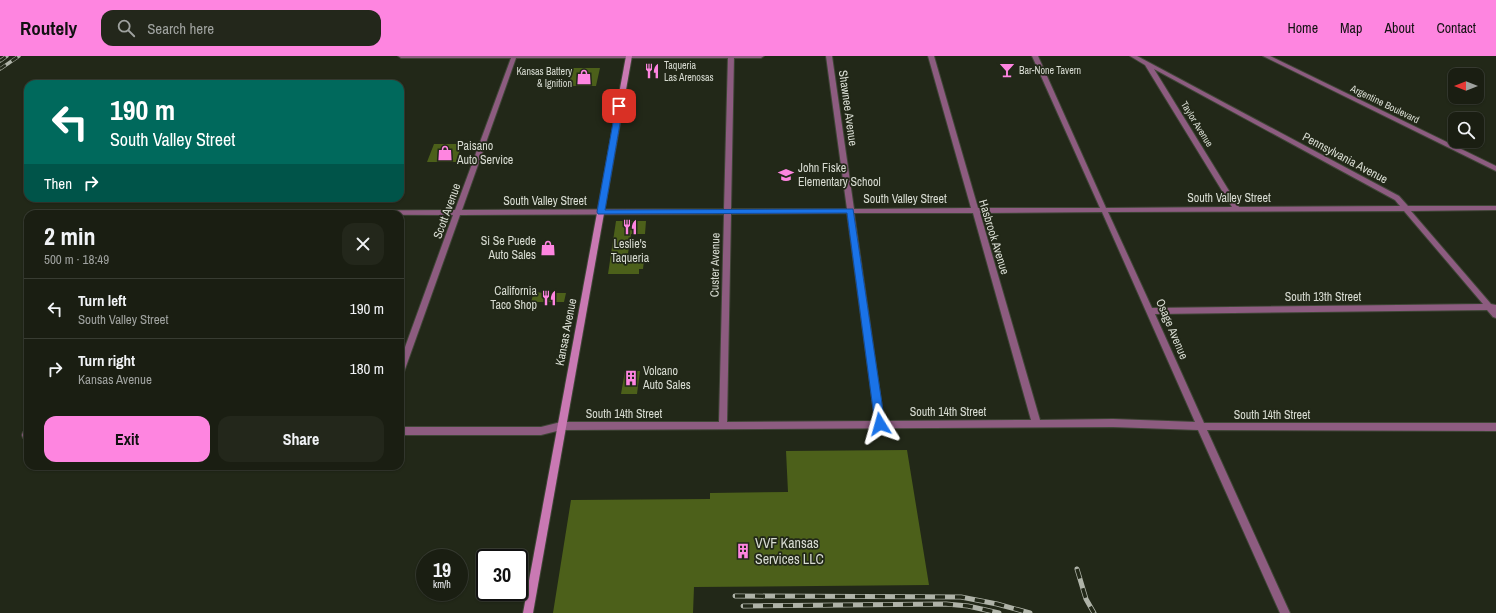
<!DOCTYPE html>
<html lang="en">
<head>
<meta charset="utf-8">
<style>
	:root { --surface:#1a1e12; --page:#23271b; --text:#f1f3f6; --muted:#9fa29f; --line:#383c32; --accent:#fe85e0 }
	body { margin:0; font-family:"Archivo Narrow",sans-serif; background:var(--page); color:var(--text); height:100vh; display:flex; flex-direction:column; font-size:15px; white-space:nowrap }
	* { box-sizing:border-box; margin:0 }
	p { font-size:13px; color:var(--muted) }
	.icon { flex:none; width:22px; height:22px; fill:none; stroke:currentColor; stroke-width:2; stroke-linecap:round; stroke-linejoin:round }
	.map { position:relative; flex:1; overflow:hidden }
	.drawer { position:absolute; left:24px; top:154px; width:380px; height:260px; display:flex; flex-direction:column; background:var(--surface); border-radius:12px; box-shadow:0 1px 3px #0004,0 0 0 1px var(--line) }
	.drawer>* { flex:none }
	.top-card { position:absolute; left:24px; top:24px; width:380px; height:122px; border-radius:12px; box-shadow:0 1px 3px #0004,0 0 0 1px var(--line); background:#00695c; color:#fff; overflow:hidden }
	.needle { width:26px; rotate:270deg }
	.controls { position:absolute; left:1448px; top:12px; display:grid; gap:8px }
	.controls a { display:grid; place-items:center; width:36px; height:36px; border-radius:8px; background:var(--surface); box-shadow:0 1px 3px #0004,0 0 0 1px var(--line); font-size:20px }
	.speed { position:absolute; left:416px; top:493px; display:flex; gap:8px; font-size:20px; font-weight:700; text-align:center }
	.speed>* { display:grid; place-content:center; width:52px; height:52px; border-radius:50%; background:var(--surface); box-shadow:0 1px 3px #0004,0 0 0 1px var(--line); line-height:1 }
	.speed small { font-size:10px; font-weight:400 }
	.speed .limit { border:2px solid #111; border-radius:6px; background:#fff; color:#111 }
	.pin { position:absolute; display:grid; place-items:center; width:34px; height:34px; color:#fff; margin:-17px; border-radius:8px; box-shadow:0 2px 6px #0006 }
	.me { position:absolute; width:44px; margin:-22px; rotate:352deg; stroke-linejoin:round; filter:drop-shadow(0 0 3px #0008) }
	.turn { display:flex; align-items:center; gap:14px; height:84px; padding:0 20px; font-size:18px }
	.turn .icon { width:52px; height:52px; stroke-width:2.5 }
	.turn b { display:block; font-size:28px; line-height:34px }
	.then { display:flex; align-items:center; height:38px; padding:0 20px; background:#0003; gap:8px; font-size:15px }
	.round { display:grid; place-items:center; flex:none; width:42px; height:42px; border-radius:12px; background:var(--page) }
	.overview { display:flex; align-items:center; justify-content:space-between; height:68px; padding:0 20px }
	h1 { font-size:24px; font-weight:700; line-height:30px }
	.action { display:flex; gap:8px; margin-top:auto; padding:8px 20px }
	.action a { flex:1; height:46px; border-radius:12px; background:var(--accent); color:#111; font-size:16px; font-weight:700; line-height:46px; text-align:center }
	.action a+a { background:var(--page); color:var(--text) }
	ul { padding:0; list-style:none }
	li { display:flex; align-items:center; gap:12px; height:60px; padding:0 20px; border-top:1px solid var(--line) }
	li div { flex:1 }
	li b { display:block; font-size:15px }
	li em { font-style:normal }
	header { display:flex; align-items:center; gap:24px; box-sizing:border-box; height:56px; padding:0 20px; background:var(--accent); color:#111 }
	header strong { font-size:19px }
	nav { display:flex; gap:22px; margin-inline-start:auto; font-size:14px }
	.search { width:280px; height:36px; background:var(--page); display:flex; align-items:center; gap:10px; box-sizing:border-box; padding:0 14px; border-radius:12px; color:var(--muted); font-size:15px }
	.map>svg:first-child { display:block }
	.building { fill:#4c601a }
	.lines { fill:none; stroke-linecap:round; stroke-linejoin:round }
	.minor-casing { stroke:#3f4536; stroke-width:2 }
	.tertiary-casing { stroke:#3f4536; stroke-width:2 }
	.secondary-casing { stroke:#3f4536; stroke-width:2 }
	.minor { fill:#8d5c80; fill-rule:evenodd }
	.tertiary { fill:#8d5c80; fill-rule:evenodd }
	.secondary { fill:#c979b3; fill-rule:evenodd }
	.rail-far1-casing { stroke:#afb3a8; stroke-width:3.5 }
	.rail-casing { stroke:#afb3a8; stroke-width:5 }
	.rail-far1 { stroke:#222818; stroke-width:2.5; stroke-dasharray:7; stroke-linecap:butt }
	.rail { stroke:#222818; stroke-width:3.5; stroke-dasharray:10; stroke-linecap:butt }
	.route { fill:#1a73e8; stroke:#114b97 }
	.labels { text-anchor:middle; dominant-baseline:central; stroke-width:3.5; stroke-linejoin:round; paint-order:stroke }
	.far-poi-label { font-size:10px; fill:#d7dbd1; stroke:#222818; text-anchor:start }
	.far-street-label { font-size:10px; fill:#d7dbd1; stroke:#222818 }
	.street-label { font-size:12px; fill:#d7dbd1; stroke:#222818 }
	.poi-label { font-size:12px; fill:#d7dbd1; stroke:#222818; text-anchor:start }
	.near-poi-label { font-size:14px; fill:#d7dbd1; stroke:#222818; text-anchor:start }
</style>
</head>
<body>
<header>
<strong>Routely</strong>
<div class="search"><svg class="icon" aria-label="search" viewBox="0 0 24 24"><circle cx="10" cy="10" r="6"/><path d="M15 15l6 6"/></svg>Search here</div>
<nav><a>Home</a><a>Map</a><a>About</a><a>Contact</a></nav>
</header>
<div class="map">
<svg width="1496" height="557" viewBox="0 0 1496 557">
	<rect width="100%" height="100%" fill="#222818"/>
	<path class="building" d="M573 12H600L596 30H568Z
		M434 88H462L456 106H427Z
		M616 165H646L645 178H631L627 204H644L643 213H639V218H608Z
		M534 236 544 237H566L564 246H531Z
		M625 315H640L637 338H621Z
		M907 394 929 529 694 531 693 557H553L571 444 710 443V437L788 436 786 395Z"/>
	<g class="lines">
		<g class="minor-casing">
			<path id="minor" d="M398 0H632L629 2H516L462 154 724 153 728 0H734L731 153H847L826 0H832L854 153 971 152 928 0H934L978 152H1100L1032 0H1038L1106 152 1232 151 1145 9 1130 0H1137L1399 140 1408 150H1496V154L1411 155 1491 248 1496 249V262L1493 261 1487 254 1155 258 1204 367H1496V375L1207 374 1290 557H1280L1198 374 1113 371 561 374 541 379H400V371H541L561 366H719L724 158 460 159 404 316 403 318 400 319V305L453 159 143 158 146 156 455 154 511 2H401ZM1154 13 1395 144 1400 150 1239 151ZM1404 155 1483 248 1152 252 1108 156ZM1102 156 1195 366 1113 363 1040 364 980 157ZM847 157 875 365 727 366 731 158ZM854 157H973L1031 364 884 365Z
				M1263 0H1270L1496 110V115Z
				M28 375V383L23 382 22 379 23 376Z"/>
		</g>
		<g class="tertiary-casing">
			<path id="tertiary" d="M626 0H764L761 2H629Z"/>
		</g>
		<g class="secondary-casing">
			<path id="secondary" d="M626 0H632L533 557H523Z"/>
		</g>
		<use href="#minor" class="minor"/>
		<use href="#tertiary" class="tertiary"/>
		<use href="#secondary" class="secondary"/>
		<g class="rail-far1-casing">
			<path id="rail-far1" d="M0 5 7 0
				M0 13 19 0"/>
		</g>
		<g class="rail-casing">
			<path id="rail" d="M1077 513 1086 543 1094 557
				M735 540 961 541 997 548 1030 557
				M743 550 946 548 968 550 999 557"/>
		</g>
		<use href="#rail-far1" class="rail-far1"/>
		<use href="#rail" class="rail"/>
	</g>
	<path class="route" d="M619 48 623 50 605 154 853 153 885 368 883 371H876L875 368 847 157 598 158 597 156 616 50Z"/>
	<defs>
		<g id="bar-bare" transform="scale(1.2)"><path d="M-6-5H6L.8 .8V4.5H3.5V6h-7V4.5H-.8V.8Z" fill="#fe85e0" stroke="#222818" stroke-width="2.5" paint-order="stroke"/></g>
		<g id="restaurant-bare" transform="scale(1.2)"><path d="M-5-6h1v4h1v-4h1v4h1v-4h1v5L-1.5 .5V6h-2V.5L-5-1ZM5-6V6H3V1.5H1.5Q1.5-4 5-6Z" fill="#fe85e0" stroke="#222818" stroke-width="2.5" paint-order="stroke"/></g>
		<g id="shop-bare" transform="scale(1.2)"><path d="M-5-2.5h2.3a2.7 3.5 0 0 1 5.4 0H5L5.5 6h-11ZM-1.5-2.5h3a1.5 2.3 0 0 0-3 0Z" fill="#fe85e0" stroke="#222818" stroke-width="2.5" paint-order="stroke"/></g>
		<g id="school-bare" transform="scale(1.2)"><path d="M0-5L7-2L0 1L-7-2ZM-4 1L0 2.5L4 1V4Q0 6-4 4Z" fill="#fe85e0" stroke="#222818" stroke-width="2.5" paint-order="stroke"/></g>
		<g id="building-bare" transform="scale(1.2)"><path d="M-4-6H4V6H1V3H-1V6H-4ZM-2.5-4.3h1.7v1.8h-1.7ZM.8-4.3h1.7v1.8H.8ZM-2.5-1h1.7V.8h-1.7ZM.8-1h1.7V.8H.8Z" fill="#fe85e0" stroke="#222818" stroke-width="2.5" paint-order="stroke"/></g>
	</defs>
	<g fill-rule="evenodd">
		<use href="#bar-bare" x="1007" y="14"/>
		<use href="#restaurant-bare" x="652" y="15"/>
		<use href="#shop-bare" x="584" y="21"/>
		<use href="#shop-bare" x="445" y="97"/>
		<use href="#school-bare" x="786" y="119"/>
		<use href="#restaurant-bare" x="630" y="171"/>
		<use href="#shop-bare" x="548" y="192"/>
		<use href="#restaurant-bare" x="549" y="242"/>
		<use href="#building-bare" x="631" y="322"/>
		<use href="#building-bare" x="743" y="495"/>
	</g>
	<g class="labels">
		<g class="far-poi-label">
			<text x="664" y="9">Taqueria<tspan x="664" dy="12">Las Arenosas</tspan></text>
			<text x="1019" y="14">Bar-None Tavern</text>
			<text x="572" y="15" text-anchor="end">Kansas Battery<tspan x="572" dy="12">&amp; Ignition</tspan></text>
		</g>
		<g class="far-street-label">
			<text transform="translate(1385 48) rotate(26)">Argentine Boulevard</text>
			<text transform="translate(1197 68) rotate(58)">Taylor Avenue</text>
		</g>
		<g class="street-label">
			<text transform="translate(848 52) rotate(82)">Shawnee Avenue</text>
			<text transform="translate(1345 102) rotate(28)">Pennsylvania Avenue</text>
			<text x="1229" y="142">South Valley Street</text>
			<text x="905" y="143">South Valley Street</text>
			<text x="545" y="145">South Valley Street</text>
			<text transform="translate(447 155) rotate(-70)">Scott Avenue</text>
			<text transform="translate(994 181) rotate(73)">Hasbrook Avenue</text>
			<text transform="translate(715 209) rotate(-89)">Custer Avenue</text>
			<text x="1323" y="241">South 13th Street</text>
			<text transform="translate(1172 273) rotate(67)">Osage Avenue</text>
			<text transform="translate(566 276) rotate(-79)">Kansas Avenue</text>
			<text x="948" y="356">South 14th Street</text>
			<text x="624" y="358">South 14th Street</text>
			<text x="1272" y="359">South 14th Street</text>
		</g>
		<g class="poi-label">
			<text x="457" y="90">Paisano<tspan x="457" dy="14">Auto Service</tspan></text>
			<text x="798" y="112">John Fiske<tspan x="798" dy="14">Elementary School</tspan></text>
			<text x="536" y="185" text-anchor="end">Si Se Puede<tspan x="536" dy="14">Auto Sales</tspan></text>
			<text x="630" y="188" text-anchor="middle">Leslie's<tspan x="630" dy="14">Taqueria</tspan></text>
			<text x="537" y="235" text-anchor="end">California<tspan x="537" dy="14">Taco Shop</tspan></text>
			<text x="643" y="315">Volcano<tspan x="643" dy="14">Auto Sales</tspan></text>
		</g>
		<g class="near-poi-label">
			<text x="755" y="487">VVF Kansas<tspan x="755" dy="16">Services LLC</tspan></text>
		</g>
	</g>
</svg>
<div class="controls">
<a><svg class="needle" viewBox="-14 -14 28 28"><path d="M0-13l5 13h-10z" fill="#e53935"/><path d="M0 13l5-13h-10z" fill="#9fa29f"/></svg></a>
<a><svg class="icon" aria-label="search" viewBox="0 0 24 24"><circle cx="10" cy="10" r="6"/><path d="M15 15l6 6"/></svg></a>
</div>
<div class="speed"><div>19<small>km/h</small></div><div class="limit">30</div></div>
<div class="pin" style="left:619px;top:50px;background:#d93025"><svg class="icon" aria-label="arrive" viewBox="0 0 24 24"><path d="M6 21V4h12l-3 4 3 4H6"/></svg></div>
<svg class="me" style="left:880px;top:368px" viewBox="-20 -20 40 40"><path d="M0-17L14 15 0 8-14 15z" fill="#1a73e8" stroke="#fff" stroke-width="4"/></svg>
<div class="top-card">
<div class="turn"><svg class="icon" aria-label="left" viewBox="0 0 24 24"><path d="M17 20v-9H6M10 6l-5 5 5 5"/></svg><div><b>190 m</b>South Valley Street</div></div>
<div class="then">Then<svg class="icon" aria-label="right" viewBox="0 0 24 24"><path d="M7 20v-9h11M14 6l5 5-5 5"/></svg></div>
</div>
<section class="drawer">
<div class="overview"><div><h1>2 min</h1><p>500 m · 18:49</p></div><a class="round"><svg class="icon" aria-label="close" viewBox="0 0 24 24"><path d="M6 6l12 12M18 6L6 18"/></svg></a></div>
<ul>
<li><svg class="icon" aria-label="left" viewBox="0 0 24 24"><path d="M17 20v-9H6M10 6l-5 5 5 5"/></svg><div><b>Turn left</b><p>South Valley Street</p></div><em>190 m</em></li>
<li><svg class="icon" aria-label="right" viewBox="0 0 24 24"><path d="M7 20v-9h11M14 6l5 5-5 5"/></svg><div><b>Turn right</b><p>Kansas Avenue</p></div><em>180 m</em></li>
</ul>
<div class="action"><a>Exit</a><a>Share</a></div>
</section>
</div>
</body>
</html>
